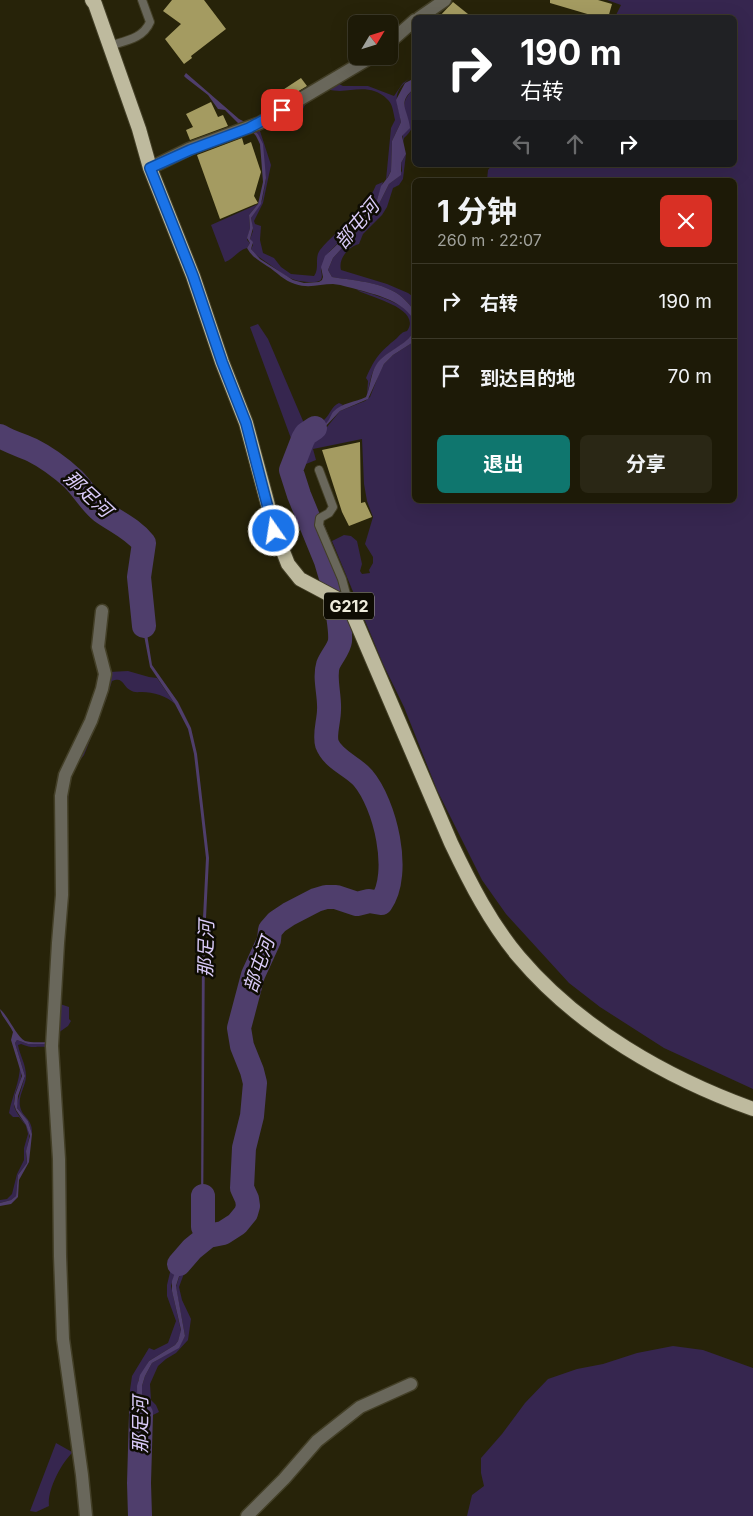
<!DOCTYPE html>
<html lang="zh">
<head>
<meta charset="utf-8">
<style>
	:root { --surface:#1d1a07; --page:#2a2715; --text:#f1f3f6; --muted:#a0a19b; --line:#3b3828; --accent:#0f766e }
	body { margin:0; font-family:Inter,"Noto Sans SC",sans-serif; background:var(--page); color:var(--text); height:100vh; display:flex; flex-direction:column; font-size:19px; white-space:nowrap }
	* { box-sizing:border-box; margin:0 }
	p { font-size:16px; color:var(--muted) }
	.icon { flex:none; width:28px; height:28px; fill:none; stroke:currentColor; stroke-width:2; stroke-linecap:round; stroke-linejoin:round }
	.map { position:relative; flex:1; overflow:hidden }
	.sheet { position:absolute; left:412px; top:178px; width:325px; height:325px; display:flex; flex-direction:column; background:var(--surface); border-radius:8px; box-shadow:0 5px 20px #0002,0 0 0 1px var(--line) }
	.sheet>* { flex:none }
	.banner { position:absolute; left:412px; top:15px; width:325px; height:152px; border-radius:8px; box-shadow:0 5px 20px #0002,0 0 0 1px var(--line); background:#202124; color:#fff; overflow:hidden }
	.needle { width:32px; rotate:52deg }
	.buttons { position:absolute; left:348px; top:15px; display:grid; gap:10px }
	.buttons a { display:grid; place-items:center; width:50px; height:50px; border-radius:8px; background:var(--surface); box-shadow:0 5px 20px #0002,0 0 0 1px var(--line); font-size:25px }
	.pin { position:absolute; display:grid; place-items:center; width:42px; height:42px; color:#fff; margin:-21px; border-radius:10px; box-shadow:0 2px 8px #0006 }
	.me { position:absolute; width:55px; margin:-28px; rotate:347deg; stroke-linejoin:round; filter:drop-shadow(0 0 4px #0008) }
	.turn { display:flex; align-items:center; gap:18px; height:105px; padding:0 25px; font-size:22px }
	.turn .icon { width:65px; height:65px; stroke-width:2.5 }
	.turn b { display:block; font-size:35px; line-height:42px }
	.lanes { display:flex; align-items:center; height:48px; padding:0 25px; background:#0003; justify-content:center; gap:25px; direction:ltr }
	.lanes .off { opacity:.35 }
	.round { display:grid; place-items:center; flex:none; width:52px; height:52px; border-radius:8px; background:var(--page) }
	.headline { display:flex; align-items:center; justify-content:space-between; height:85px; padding:0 25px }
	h1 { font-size:30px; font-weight:700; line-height:38px }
	.button { display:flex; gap:10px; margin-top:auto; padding:10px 25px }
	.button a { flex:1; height:58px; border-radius:8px; background:var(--accent); color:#fff; font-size:20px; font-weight:700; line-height:58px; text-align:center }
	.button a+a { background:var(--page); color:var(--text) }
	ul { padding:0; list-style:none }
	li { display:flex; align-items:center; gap:15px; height:75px; padding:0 25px; border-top:1px solid var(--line) }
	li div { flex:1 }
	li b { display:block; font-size:19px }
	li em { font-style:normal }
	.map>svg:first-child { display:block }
	.green { fill:#36264f }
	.water { fill:#4f3e6c }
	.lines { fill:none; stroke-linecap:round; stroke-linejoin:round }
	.river { stroke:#4f3e6c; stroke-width:24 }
	.building { fill:#a49b61 }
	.service-casing { stroke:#433f27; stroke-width:10 }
	.minor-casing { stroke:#433f27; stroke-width:15 }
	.trunk-casing { stroke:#433f27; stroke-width:16 }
	.service { stroke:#69675b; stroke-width:8 }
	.minor { stroke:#69675b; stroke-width:12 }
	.trunk { stroke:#beba9e; stroke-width:14 }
	.route-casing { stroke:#114b97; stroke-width:12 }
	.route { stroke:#1a73e8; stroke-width:9 }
	.labels { text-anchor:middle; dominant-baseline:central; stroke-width:5; stroke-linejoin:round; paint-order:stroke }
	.shield { fill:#0e0c03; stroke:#aba99b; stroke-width:1 }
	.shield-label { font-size:16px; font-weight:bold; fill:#eeecdc }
	.water-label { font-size:19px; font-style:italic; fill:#dacbf9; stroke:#0e0c03 }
</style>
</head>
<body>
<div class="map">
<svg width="753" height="1516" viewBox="0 0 753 1516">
	<rect width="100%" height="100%" fill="#272309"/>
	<path class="green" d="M607 0H753V1089L664 1048 600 1007 569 983 506 914 482 880 437 790 404 707 383 664 332 541 344 535 351 536 357 541 362 564 360 571 362 574 370 573 369 570 373 563V557L365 544 373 517 367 501 364 484 362 439 313 449 316 460 301 466 298 456 307 435 313 430 322 429 327 427 340 411 365 401 370 397 379 374 384 364 393 355 415 341V500H735V180H487L488 170 492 165H735V18L615 17 621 5Z
		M377 56H383L339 84 343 86H368L394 96 403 83 409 79C389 95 399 103 401 122L392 141 391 171 386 180 391 128 395 120C393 112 393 104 387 99 373 85 356 90 340 91 335 91 329 89 324 90 320 92 311 98 308 101 302 107 302 117 293 123 283 129 274 122 260 131L271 165 263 203 254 221 255 224 261 226 260 240 263 253 274 258 281 267 291 274 314 276C320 268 314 258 320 250 339 227 364 214 376 185L383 182 377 200 371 210 329 252 321 270C323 279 322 282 312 282 291 282 286 276 269 264 262 259 256 256 251 249L253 245 250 239 253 231 251 218 262 201 266 178 258 134 253 129Z
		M415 88 411 95C416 110 417 128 404 138V142L402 134 407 130C406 111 398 102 415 88Z
		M406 154 403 179 399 185 393 188 387 207 382 215 363 234 359 244C348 247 338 259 341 270L387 284 408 293 415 298V311C412 308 410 305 407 302 390 282 355 281 332 277L328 270 333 258 375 212 389 184 398 177 402 171 401 163Z
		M258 204 249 215 250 228 247 240 250 243 247 248C238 250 234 259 225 262L211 225Z
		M357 290C377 295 440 312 405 342 395 350 383 354 376 366 370 375 370 385 367 395L368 381 366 378C376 356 379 353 397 338 401 334 402 332 407 331 423 308 368 297 357 290Z
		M258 324 268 339 306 428C312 426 320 424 325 419 331 413 331 407 339 403L343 405 336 410 331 419 324 426 307 430 300 441 296 452 250 327Z
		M128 671 149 677 157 678 175 704C167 696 153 692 142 692 138 692 134 693 130 690 123 686 123 676 112 681L106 700 84 755 77 764 69 780 67 827 65 788 109 672Z
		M57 1003 69 1007V1019L71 1021 68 1026 58 1033 63 1144 65 1146 66 1161 68 1327 57 1099Z
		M17 1040 28 1044H49L46 1047C35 1046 33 1049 21 1044L18 1045C20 1056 26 1064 26 1076 26 1086 18 1095 20 1106 22 1118 33 1118 32 1134L28 1121 17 1108V1103L25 1076 15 1043Z
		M20 1065C25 1084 14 1086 14 1102 13 1114 27 1121 29 1133 30 1138 28 1142 27 1148 25 1153 26 1158 27 1163L18 1175 16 1196 11 1200 0 1203V1200L7 1199 12 1194 17 1174 24 1160V1148L28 1134 26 1126 19 1117H13L9 1113C12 1096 20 1082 20 1065Z
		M203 1231 202 1240 179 1261 171 1286 181 1331 178 1341 175 1345 149 1361 138 1381V1448L132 1454 134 1414 130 1390 132 1376 149 1348 154 1350 168 1343 176 1321 167 1296V1285L172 1264 190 1241Z
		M201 1245 199 1258 185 1271 179 1287 182 1300 191 1319 188 1340 176 1353 166 1359 158 1366 150 1384 151 1400 156 1405 159 1412 153 1415C151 1428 152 1435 142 1445V1386L145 1376 152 1363 178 1348 185 1336 176 1287 182 1267 194 1251Z
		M58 1260 79 1501 72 1453C61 1464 47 1490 49 1506L36 1512 30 1511 56 1443 72 1452 54 1266Z
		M673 1346 703 1350 753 1368V1516H467L472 1495 484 1486 481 1473V1458L502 1434 525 1403 548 1379 577 1369 603 1364 637 1353Z"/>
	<path class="water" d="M186 73 239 119 245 122V126L239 124 225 110 218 109 208 95 186 78 184 76Z
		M415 78V88C396 103 408 109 410 128L402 136 406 154 401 163V175L389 184 375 212 333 258 328 270 332 277C356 281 390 282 407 302 410 305 412 308 415 311V321C402 301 381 296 359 290 351 288 343 285 333 284 320 284 309 289 295 284 284 281 277 272 267 266 258 260 252 257 247 248L250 243 247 238 250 228 249 215 258 204 263 182 260 144 256 136 251 130 253 129 258 134 263 144 266 178 261 204 251 218 253 228 250 239 253 242 251 249 260 259 293 280 304 283 319 282 322 280 323 277 321 267 325 256 365 218 377 200 381 186 388 177 391 171 392 141 401 122 396 100 405 83Z
		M415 330V341L393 355 384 364 368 399 340 411 324 428C322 429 319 429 316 429 304 430 301 447 298 456 295 448 301 433 309 429 314 426 320 428 324 425 330 421 330 416 333 412 341 403 356 402 366 397 372 384 370 368 382 358 393 348 407 344 415 330Z
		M142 593 143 609 152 665 178 702 191 728 197 754 209 858 205 938 203 1230 201 1224 202 938 206 858 194 754 188 729 175 704 150 667 139 609V594Z
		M0 1009C9 1017 16 1036 25 1041 31 1043 43 1042 49 1042V1044H28L17 1040 15 1043 25 1076 18 1096 17 1108 28 1121 32 1134 29 1162 19 1180 18 1197 11 1204 0 1206V1203L11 1200 16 1196 18 1175 27 1163 26 1151 30 1136 26 1125 16 1110 14 1104 15 1095 22 1076 11 1040 13 1032C10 1025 1 1016 0 1009Z
		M202 1240 201 1245 194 1251 182 1267 176 1286 185 1336 179 1348 152 1363 145 1376 142 1386V1445L138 1448 137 1386 140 1375 149 1361 175 1345 178 1341 181 1330 172 1291V1281L179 1261Z"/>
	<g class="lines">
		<path class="river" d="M315 428 306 434 303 439 291 470 299 495 326 561 334 588
			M0 436C10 442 21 445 32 450 46 457 61 468 73 479 83 489 90 502 101 511 116 522 132 528 144 543L139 577 144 626
			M208 1236 223 1233 237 1224 246 1213 248 1206 247 1199 242 1188 244 1148 252 1116 255 1083 252 1071 242 1046 239 1028 253 975 269 940 270 930 277 922 289 914 316 900 326 897H336L357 904 369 901 381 903C402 873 385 804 363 778 353 766 333 760 327 744 324 734 329 721 329 710 330 696 324 678 328 665 331 657 339 649 340 641 341 630 338 618 337 607
			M179 1264 192 1249 208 1236 203 1227V1196
			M140 1516 139 1483 141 1414"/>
	</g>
	<path class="building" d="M172 0H204L226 29 191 56 192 58 184 64 165 39 181 24 163 11Z
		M550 0H598L612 4 608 18H601L550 3Z
		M453 2 473 18H438Z
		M301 78 307 86 277 104 272 97Z
		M211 102 218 117 223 115 228 126 190 140 186 130 193 127 186 114Z
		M242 138 244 145 251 142 261 172 254 196 258 203 220 219 197 155Z
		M360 442 361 503 365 502 372 517 349 526 342 512 322 450Z"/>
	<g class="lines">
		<g class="service-casing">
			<path id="service" d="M109 46C124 41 143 39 150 22L142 0
				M319 470 333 507 329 513 320 518 319 525 342 579 349 605"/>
		</g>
		<g class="minor-casing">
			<path id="minor" d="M419 18 445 0
				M389 43 415 20
				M150 168 189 149 260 123 373 56
				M86 1516 82 1475 63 1339 60 1256 59 1159 52 1046 58 943 62 895 61 796 65 775 91 721 102 689 105 674 98 647 102 611
				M247 1516 284 1479 317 1441 360 1407 411 1384"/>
		</g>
		<g class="trunk-casing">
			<path id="trunk" d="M92 0 95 4 139 129 150 168 193 276 222 362 246 423 275 531 288 564 300 579 349 605 451 843C470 883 491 924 519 957 579 1028 667 1078 753 1109"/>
		</g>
		<use href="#service" class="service"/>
		<use href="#minor" class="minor"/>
		<use href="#trunk" class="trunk"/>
	</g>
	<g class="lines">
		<g class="route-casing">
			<path id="route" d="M274 531 246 423 222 362 193 276 150 168 190 150 249 128 282 110"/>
		</g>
		<use href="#route" class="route"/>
	</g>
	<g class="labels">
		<rect class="shield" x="324" y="592.5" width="50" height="27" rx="4"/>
		<g class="shield-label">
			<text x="349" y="606">G212</text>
		</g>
		<g class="water-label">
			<text transform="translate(357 224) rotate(-50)">部屯河</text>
			<text transform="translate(88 494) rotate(43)">那足河</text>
			<text transform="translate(206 949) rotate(-89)">那足河</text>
			<text transform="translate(259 965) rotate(-71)">部屯河</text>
			<text transform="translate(140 1425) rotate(-90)">那足河</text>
		</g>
	</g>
</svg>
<div class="buttons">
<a><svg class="needle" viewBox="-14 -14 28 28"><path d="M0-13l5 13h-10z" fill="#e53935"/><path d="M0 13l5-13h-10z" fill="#a0a19b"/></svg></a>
</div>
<div class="pin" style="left:282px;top:110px;background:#d93025"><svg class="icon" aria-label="arrive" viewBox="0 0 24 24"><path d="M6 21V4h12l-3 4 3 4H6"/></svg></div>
<svg class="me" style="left:274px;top:531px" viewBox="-20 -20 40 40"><circle r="17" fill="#1a73e8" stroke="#fff" stroke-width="3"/><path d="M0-11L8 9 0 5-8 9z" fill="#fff"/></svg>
<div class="banner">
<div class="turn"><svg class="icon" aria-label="right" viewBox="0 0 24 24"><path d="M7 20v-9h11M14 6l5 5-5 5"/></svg><div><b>190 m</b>右转</div></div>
<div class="lanes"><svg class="icon off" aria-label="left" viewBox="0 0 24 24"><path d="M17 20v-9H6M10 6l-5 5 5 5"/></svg><svg class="icon off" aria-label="ahead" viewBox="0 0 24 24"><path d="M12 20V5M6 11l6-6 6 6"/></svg><svg class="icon" aria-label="right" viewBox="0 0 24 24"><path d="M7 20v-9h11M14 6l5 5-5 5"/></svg></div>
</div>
<section class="sheet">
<div class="headline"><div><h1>1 分钟</h1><p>260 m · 22:07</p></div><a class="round" style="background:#d93025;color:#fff"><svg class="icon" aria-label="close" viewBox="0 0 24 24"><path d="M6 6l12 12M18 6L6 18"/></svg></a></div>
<ul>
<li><svg class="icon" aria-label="right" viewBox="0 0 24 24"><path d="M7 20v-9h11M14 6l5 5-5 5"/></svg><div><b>右转</b></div><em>190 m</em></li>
<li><svg class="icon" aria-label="arrive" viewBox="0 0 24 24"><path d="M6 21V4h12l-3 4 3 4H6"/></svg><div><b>到达目的地</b></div><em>70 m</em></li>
</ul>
<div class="button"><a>退出</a><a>分享</a></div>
</section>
</div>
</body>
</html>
